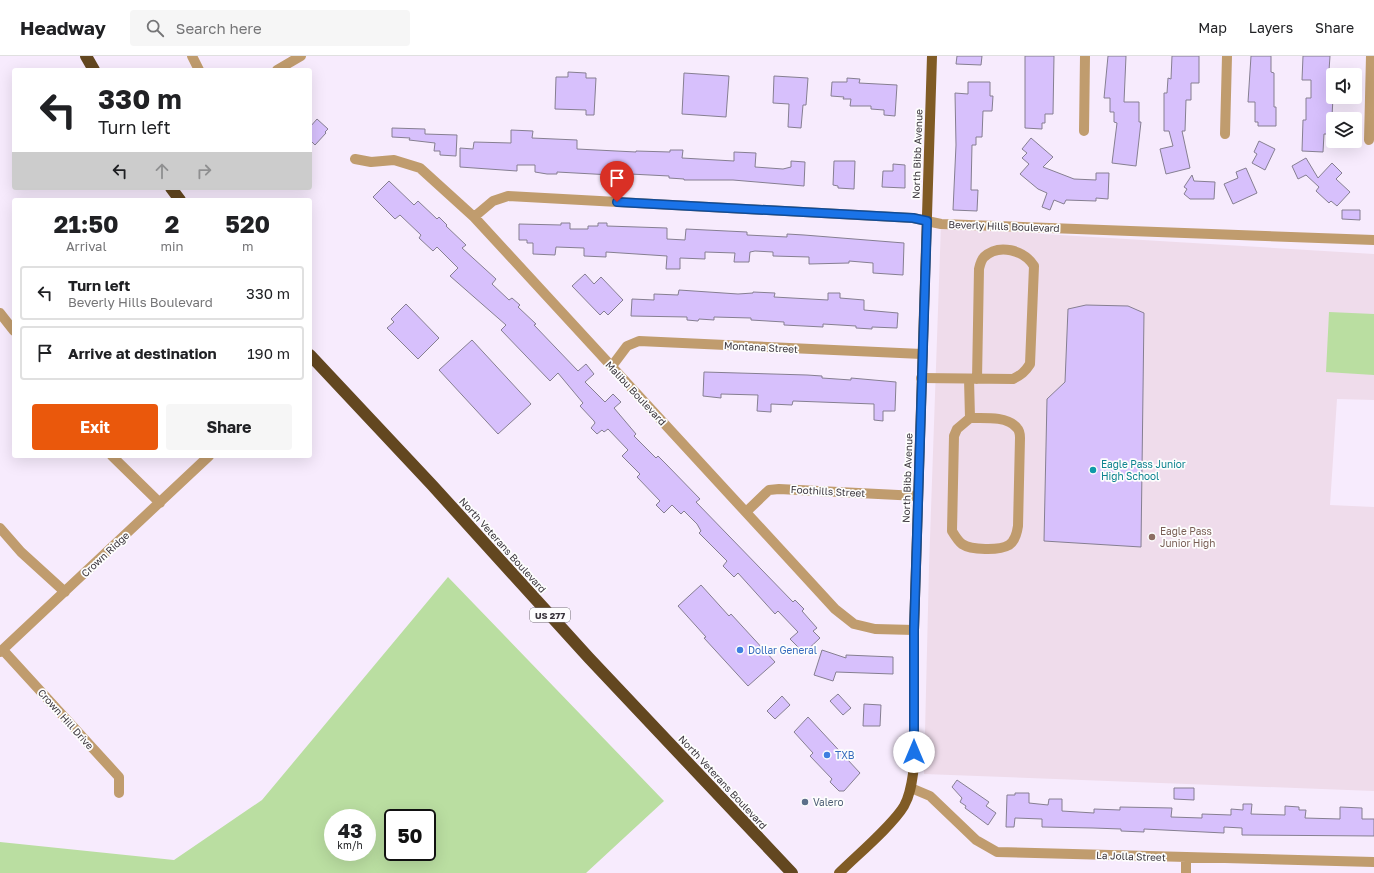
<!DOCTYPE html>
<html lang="en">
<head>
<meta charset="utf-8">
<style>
	:root { --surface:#fff; --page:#f6f6f6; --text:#202124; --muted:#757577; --line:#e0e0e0; --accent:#ea580c }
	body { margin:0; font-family:"Golos Text",sans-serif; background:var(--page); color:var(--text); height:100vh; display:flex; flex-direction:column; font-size:15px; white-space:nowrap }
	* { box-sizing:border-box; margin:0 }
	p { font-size:13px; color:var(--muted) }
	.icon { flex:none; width:22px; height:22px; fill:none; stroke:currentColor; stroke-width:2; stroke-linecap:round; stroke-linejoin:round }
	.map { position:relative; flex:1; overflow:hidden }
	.details { position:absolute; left:12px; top:142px; width:300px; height:260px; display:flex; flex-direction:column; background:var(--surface); border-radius:4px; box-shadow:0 4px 16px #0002 }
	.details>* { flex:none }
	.hud { position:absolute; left:12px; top:12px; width:300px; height:122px; border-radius:4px; box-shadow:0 4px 16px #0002; background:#fff; color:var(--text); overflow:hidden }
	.controls { position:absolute; left:1326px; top:12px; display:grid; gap:8px }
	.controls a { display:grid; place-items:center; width:36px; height:36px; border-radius:4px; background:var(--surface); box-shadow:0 4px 16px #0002; font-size:20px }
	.speed { position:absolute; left:324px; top:753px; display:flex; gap:8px; font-size:20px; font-weight:700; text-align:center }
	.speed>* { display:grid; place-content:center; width:52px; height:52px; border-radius:50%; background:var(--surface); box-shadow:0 4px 16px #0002; line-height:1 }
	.speed small { font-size:10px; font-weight:400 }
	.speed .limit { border:2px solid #111; border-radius:6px; background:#fff; color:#111 }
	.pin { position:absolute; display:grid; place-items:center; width:34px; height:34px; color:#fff; margin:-41px -17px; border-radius:50% 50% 50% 0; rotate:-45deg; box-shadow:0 0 4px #0007 }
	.pin .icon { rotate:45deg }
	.me { position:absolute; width:44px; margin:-22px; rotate:0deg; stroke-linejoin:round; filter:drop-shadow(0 0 3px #0008) }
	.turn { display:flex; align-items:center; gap:14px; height:84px; padding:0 20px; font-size:18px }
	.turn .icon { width:52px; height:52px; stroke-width:2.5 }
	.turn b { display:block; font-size:28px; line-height:34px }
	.lanes { display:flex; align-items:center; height:38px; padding:0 20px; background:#0003; justify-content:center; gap:20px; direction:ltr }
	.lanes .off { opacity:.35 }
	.eta { display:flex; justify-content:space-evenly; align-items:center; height:68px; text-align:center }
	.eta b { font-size:24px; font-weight:700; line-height:28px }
	.cta { display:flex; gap:8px; margin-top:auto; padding:8px 20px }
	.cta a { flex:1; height:46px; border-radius:4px; background:var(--accent); color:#fff; font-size:16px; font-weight:700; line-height:46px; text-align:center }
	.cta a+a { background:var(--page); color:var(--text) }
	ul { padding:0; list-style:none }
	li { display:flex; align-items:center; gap:12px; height:54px; margin:0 8px 6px; padding:0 12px; border:2px solid var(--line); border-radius:4px }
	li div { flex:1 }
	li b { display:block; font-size:15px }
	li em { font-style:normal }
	header { display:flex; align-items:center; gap:24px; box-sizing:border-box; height:56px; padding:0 20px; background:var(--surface); border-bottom:1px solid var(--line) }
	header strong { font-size:19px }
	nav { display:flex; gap:22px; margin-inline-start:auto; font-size:14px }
	.search { width:280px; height:36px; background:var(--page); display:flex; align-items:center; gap:10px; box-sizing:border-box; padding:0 14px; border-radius:4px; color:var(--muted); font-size:15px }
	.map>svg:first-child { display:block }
	.education { fill:#efdceb }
	.green { fill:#badea1; fill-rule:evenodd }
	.building { fill:#d7c0fc; stroke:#867f91 }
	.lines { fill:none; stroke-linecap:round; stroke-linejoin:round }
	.minor { stroke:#c09c6e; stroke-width:10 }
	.major { stroke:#805b25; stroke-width:10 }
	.highway { stroke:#634720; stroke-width:12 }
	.route-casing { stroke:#114b97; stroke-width:10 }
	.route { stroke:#1a73e8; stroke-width:7 }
	.culture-dot { fill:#0f9aa8; stroke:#fdfdfd; stroke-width:1.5 }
	.education-dot { fill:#8d6e63; stroke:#fdfdfd; stroke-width:1.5 }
	.shop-dot { fill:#3f7fe0; stroke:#fdfdfd; stroke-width:1.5 }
	.service-dot { fill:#5c6f8a; stroke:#fdfdfd; stroke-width:1.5 }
	.labels { text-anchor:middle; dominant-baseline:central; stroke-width:3.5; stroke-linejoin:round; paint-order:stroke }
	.shield { fill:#fdfdfd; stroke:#747176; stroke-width:1 }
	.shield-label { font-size:9px; font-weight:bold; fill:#3a353c }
	.street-label { font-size:10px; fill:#3a353c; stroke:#fdfdfd }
	.culture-label { font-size:10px; fill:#0d838f; stroke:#fdfdfd; text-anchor:start }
	.education-label { font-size:10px; fill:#785e54; stroke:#fdfdfd; text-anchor:start }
	.shop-label { font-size:10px; fill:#366cbe; stroke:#fdfdfd; text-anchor:start }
	.service-label { font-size:10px; fill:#4e5e75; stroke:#fdfdfd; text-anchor:start }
</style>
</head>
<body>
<header>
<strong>Headway</strong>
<div class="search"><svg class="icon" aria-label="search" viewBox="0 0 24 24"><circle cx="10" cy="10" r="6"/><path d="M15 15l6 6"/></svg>Search here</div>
<nav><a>Map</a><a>Layers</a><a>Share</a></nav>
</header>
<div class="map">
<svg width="1374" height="817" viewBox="0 0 1374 817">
	<rect width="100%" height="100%" fill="#f7ebfd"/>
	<path class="education" d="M941 168 1043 178 1374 198V344L1337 343 1330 449 1374 451V735L924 718 929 511Z"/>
	<path class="green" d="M1329 256 1374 258V319L1326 316Z
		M448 521 664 745 586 817H0V786L174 804 262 744ZM333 762H367V796H333ZM393 762H427V796H393Z"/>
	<path class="building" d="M957 0H982L981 9 956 8Z
		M1025 0H1054L1053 58H1045V67H1042V73L1025 72Z
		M1108 0H1126L1124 46H1139V66H1141L1136 110 1112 107 1117 67 1114 66V56H1110V42H1104Z
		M1172 0H1199V27H1191V44H1186L1185 75H1182L1190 112 1166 118 1160 93 1173 90 1169 75H1164V37H1167L1168 22 1171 23Z
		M1251 0H1271V16L1274 17V51H1276V70H1258V66H1255V46H1248Z
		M1303 0H1330L1328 29 1333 30V41L1332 61H1328L1327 78H1324L1323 96 1302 95 1303 64H1306V42H1311V24H1302Z
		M568 16 586 17V22H596L594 59H586V54L555 53 556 21H568Z
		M684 17 729 20 726 61 682 58Z
		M774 20 808 22 806 49H803L801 72 788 71 789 48 773 47Z
		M847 22 860 23 859 27 897 29 895 60 884 59V54L871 53V50H850L851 43H843L844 41 831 40 832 26H847Z
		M968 26H990V40H993L992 55H983L982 81H976V89H972L971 134H978L977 155 953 154 956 89 955 37 968 38Z
		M317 63 328 73 325 76 326 77 315 89 310 84V71Z
		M392 72 425 73V78L457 79 456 100 440 99V95H434L435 87 409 84 410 82 392 81Z
		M511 74 533 75 532 82 577 84V93L636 96V95L670 96V94H683L682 102 734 105V96L756 97 755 111 783 113 791 111V105L805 106 804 130 733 124H684V123L669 122V120L630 118V120L557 116V118H547L535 116V109H517V115L460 111V92L473 93 474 86 511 87Z
		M1031 82 1053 101 1043 111 1074 123 1096 124V117H1109L1108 143 1096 142V145L1066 144 1064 148 1054 144 1050 154 1042 151 1047 137 1038 133 1020 118 1029 108 1022 102 1027 97 1022 93Z
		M1259 85 1275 93 1265 114 1252 107 1257 98 1254 96Z
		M1306 102 1318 122 1332 107 1342 117 1336 123 1350 136 1337 150 1331 145 1329 147 1316 135 1319 131 1306 119 1298 123 1292 110Z
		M834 105H855L854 133 838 132V130L833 129Z
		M893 108 905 109V132L882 131 883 115H893Z
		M1246 112 1257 137 1233 148 1224 128 1238 122 1236 116Z
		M1192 119 1194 125 1215 126 1214 143H1190L1184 138 1187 133 1184 131Z
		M389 125 414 149 418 145 437 163 439 161 447 169 446 170 466 189 462 192 496 223 492 228 509 244 512 242 520 249 518 251 536 268 534 269 578 315 586 308 594 318 585 326 605 346 613 338 621 346 614 352 636 378 634 380 656 402 658 400 666 408 700 443 696 446 793 546 795 544 804 553 802 555 817 572 813 575 820 582 804 597 790 583 798 576 778 555 775 558 738 517 734 521 723 510 727 505 699 477 701 475 697 468 684 455 681 458 672 449 664 457 656 449 660 445 637 421 640 418 622 400 628 394 608 373 604 376 602 374 597 378 591 372 595 367 594 365 580 350 583 347 558 317 550 325 501 274 506 269 450 220 458 212 437 191 433 195 419 182 421 179 400 159 395 163 373 141Z
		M1342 154H1360V164L1342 163Z
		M561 167H570V173H588V170H598V167H607V170L667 172V183L685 184 686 173 747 176V179L787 181V178L804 179 904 187 903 219 873 217V207L849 205V207L809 208V201L773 200V196L755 195 750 196 749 206H734L735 197 705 196V203L680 202V213H666L667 200 606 196V201L584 200V192L556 191 555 199 533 198V187H527V184H519V168L561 169Z
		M585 218 594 228 601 221 623 244 608 259 604 255 600 259 572 230Z
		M679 234 738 238 753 237V236L775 237 774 241 828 244V237H840V242L864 244V254L898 257 897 272 872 271V273L856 272V270L823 268V271L784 269V266L751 264V262L714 261V264L699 263 698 265 687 264V261L631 260 632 243 654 244V238L678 239Z
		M406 248 439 282 418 303 387 272 394 266 391 263Z
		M1086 249 1128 250 1144 257 1141 491 1044 485 1047 343 1065 326 1068 253Z
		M472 284 531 348 498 378 439 314Z
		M704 316 807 319 822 320V322L851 324V322L896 326 895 355H883V365L874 364V348L793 345 792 349 771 348V356L757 355 758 339 721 338V342L703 340Z
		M701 529 729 560 731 558 775 606 748 630 704 582 706 581 678 550Z
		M822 594 846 602V599L893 601V618L836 616 833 625 814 619Z
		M838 638 851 652 843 659 830 645Z
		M782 640 790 649 775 663 767 655Z
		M864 648 881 649 880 670H863Z
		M808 661 860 717 844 735H839L830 726 832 723 810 700 813 697 794 676Z
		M957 724 989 746 986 750 996 757 988 769 965 752 966 750 960 746 962 742 952 731Z
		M1174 732H1194V744L1174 743Z
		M1015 737H1029V747L1048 749 1049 743H1062V755L1094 757V753L1120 754V751L1172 752 1171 761 1202 762V758L1231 759V753L1243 754V748H1252L1251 758 1285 759V750L1299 751V754H1306L1305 762 1340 763V751L1362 752V763H1374V780L1242 779V772L1224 771V777L1144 773V776L1121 775V773L1093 772 1042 771V763L1015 762 1014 771H1006L1007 739H1015Z"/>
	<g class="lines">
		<path class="minor" d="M192 0 199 14
			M277 14 301 0
			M1084 75 1085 0
			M1225 78 1227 0
			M1369 84 1371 0
			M355 103 371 106 394 104 420 112 474 161 835 553 854 568 875 573 914 574
			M474 161 493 145 508 140 913 162 941 168 1374 184
			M0 257 14 275
			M612 310 627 290 639 285 922 298
			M921 322 1013 323C1021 319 1025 316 1030 308L1034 210C1024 194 999 187 984 201 981 204 980 209 979 213L977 323
			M969 323 970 362 957 373 954 380 952 475C955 480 958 485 962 488 971 494 999 495 1009 489 1015 485 1017 477 1018 470L1020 382C1020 379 1019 374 1017 372 1008 360 984 362 970 362
			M112 400 160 447
			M746 456 769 434 779 433 918 440
			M0 472 21 496 65 536
			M3 594 119 721V737
			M0 596 209 400
			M911 732 930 740 976 784 997 796 1374 806
			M1186 817V801"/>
		<path class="major" d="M839 817C856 800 892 770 904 750 911 738 912 724 914 711V574L932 0"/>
		<path class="highway" d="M86 0 94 14
			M171 132 180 144
			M310 299 432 429 589 602 792 817"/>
	</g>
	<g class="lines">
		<g class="route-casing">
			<path id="route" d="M617 146 913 162 927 165 914 574V696"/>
		</g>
		<use href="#route" class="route"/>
	</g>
	<circle class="culture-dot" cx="1093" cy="414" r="4"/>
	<circle class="education-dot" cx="1152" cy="481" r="4"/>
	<g class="shop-dot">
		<circle cx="740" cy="594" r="4"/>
		<circle cx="827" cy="699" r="4"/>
	</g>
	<circle class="service-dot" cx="805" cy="746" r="4"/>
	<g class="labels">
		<rect class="shield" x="530" y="552" width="40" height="14" rx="3"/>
		<g class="shield-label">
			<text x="550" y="559">US 277</text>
		</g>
		<g class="street-label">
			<text transform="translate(917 98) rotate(-88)">North Bibb Avenue</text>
			<text transform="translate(1004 170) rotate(2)">Beverly Hills Boulevard</text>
			<text transform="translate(761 291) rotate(3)">Montana Street</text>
			<text transform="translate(636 337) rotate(47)">Malibu Boulevard</text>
			<text transform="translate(907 422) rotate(-88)">North Bibb Avenue</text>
			<text transform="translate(828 435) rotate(3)">Foothills Street</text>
			<text transform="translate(503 489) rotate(48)">North Veterans Boulevard</text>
			<text transform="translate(105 498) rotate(-43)">Crown Ridge</text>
			<text transform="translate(66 663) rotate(48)">Crown Hill Drive</text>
			<text transform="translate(723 726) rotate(47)">North Veterans Boulevard</text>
			<text transform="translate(1131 800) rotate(2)">La Jolla Street</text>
		</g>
		<g class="culture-label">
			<text x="1101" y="408">Eagle Pass Junior<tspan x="1101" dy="12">High School</tspan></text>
		</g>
		<g class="education-label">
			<text x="1160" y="475">Eagle Pass<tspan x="1160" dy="12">Junior High</tspan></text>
		</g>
		<g class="shop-label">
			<text x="748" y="594">Dollar General</text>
			<text x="835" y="699">TXB</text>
		</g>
		<g class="service-label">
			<text x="813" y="746">Valero</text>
		</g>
	</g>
</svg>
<div class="controls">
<a><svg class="icon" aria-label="sound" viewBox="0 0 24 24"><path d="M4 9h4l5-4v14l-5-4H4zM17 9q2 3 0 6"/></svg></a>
<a><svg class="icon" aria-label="layers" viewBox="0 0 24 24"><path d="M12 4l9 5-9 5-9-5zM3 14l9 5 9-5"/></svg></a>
</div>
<div class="speed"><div>43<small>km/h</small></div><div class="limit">50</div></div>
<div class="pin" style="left:617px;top:146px;background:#d93025"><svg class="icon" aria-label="arrive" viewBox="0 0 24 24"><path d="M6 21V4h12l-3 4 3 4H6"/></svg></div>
<svg class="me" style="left:914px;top:696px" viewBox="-20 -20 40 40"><circle r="19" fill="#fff"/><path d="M0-13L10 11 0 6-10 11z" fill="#1a73e8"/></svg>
<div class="hud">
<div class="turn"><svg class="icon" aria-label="left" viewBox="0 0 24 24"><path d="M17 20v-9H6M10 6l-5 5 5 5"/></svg><div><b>330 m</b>Turn left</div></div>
<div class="lanes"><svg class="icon" aria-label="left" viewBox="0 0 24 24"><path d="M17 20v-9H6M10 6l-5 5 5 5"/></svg><svg class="icon off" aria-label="ahead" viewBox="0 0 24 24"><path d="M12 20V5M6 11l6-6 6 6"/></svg><svg class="icon off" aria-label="right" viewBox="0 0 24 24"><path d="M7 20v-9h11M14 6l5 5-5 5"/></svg></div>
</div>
<section class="details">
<div class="eta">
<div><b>21:50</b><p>Arrival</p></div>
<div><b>2</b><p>min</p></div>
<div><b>520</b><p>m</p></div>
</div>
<ul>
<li><svg class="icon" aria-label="left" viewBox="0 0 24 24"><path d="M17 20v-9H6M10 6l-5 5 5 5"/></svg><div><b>Turn left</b><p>Beverly Hills Boulevard</p></div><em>330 m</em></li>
<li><svg class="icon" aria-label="arrive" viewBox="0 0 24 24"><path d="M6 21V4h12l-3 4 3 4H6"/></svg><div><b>Arrive at destination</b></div><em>190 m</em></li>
</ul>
<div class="cta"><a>Exit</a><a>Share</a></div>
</section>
</div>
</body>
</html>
